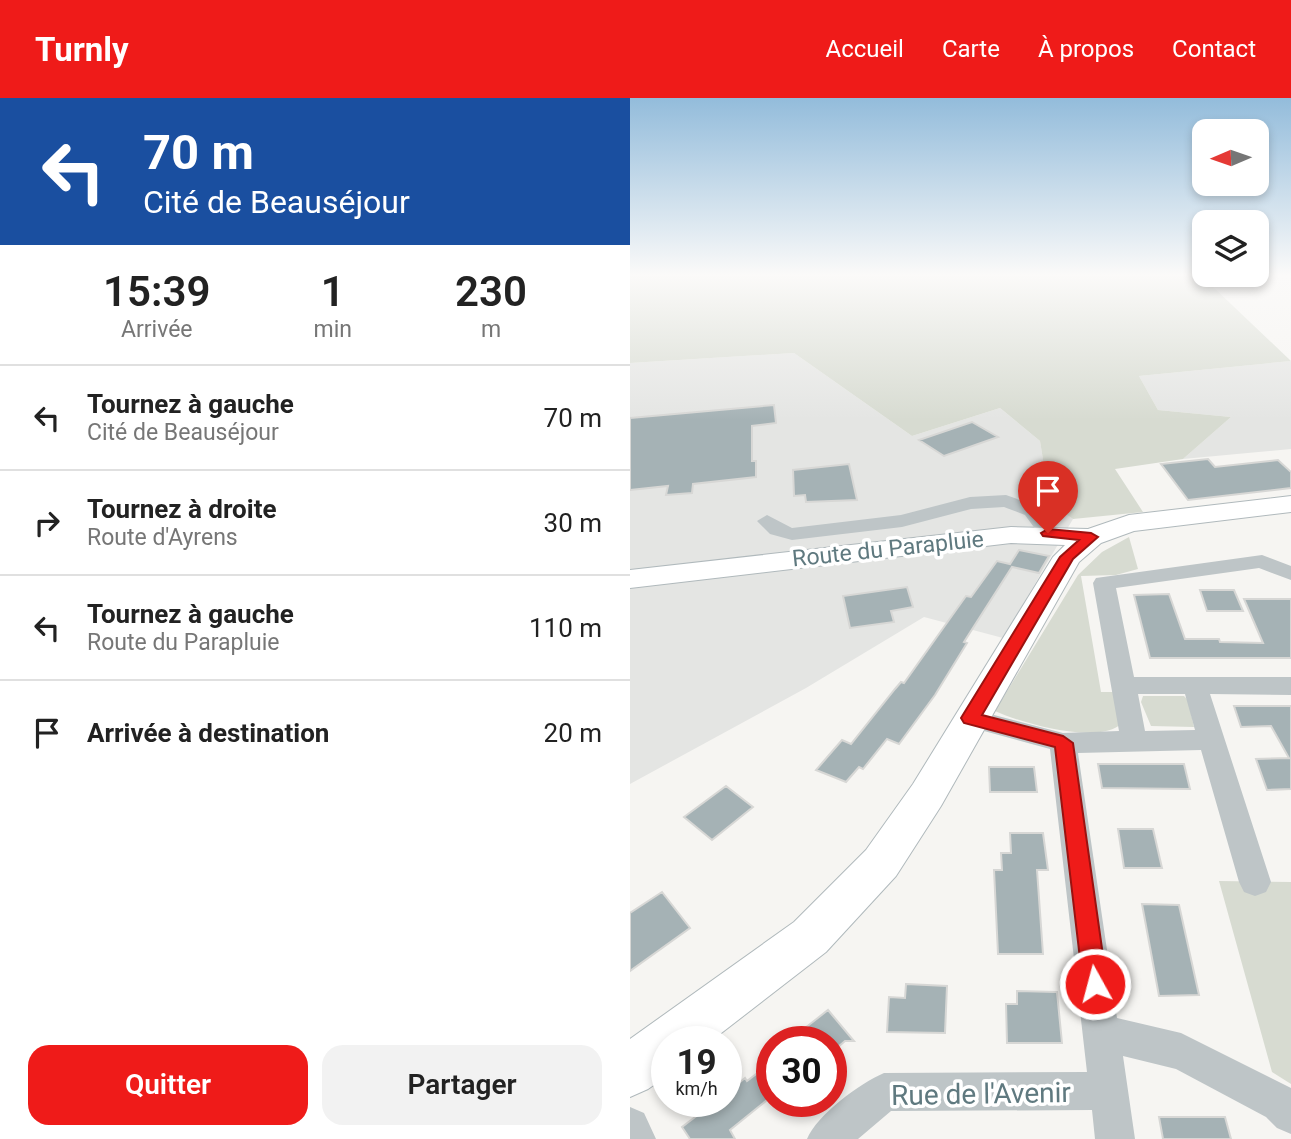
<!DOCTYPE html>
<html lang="fr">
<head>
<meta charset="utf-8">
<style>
	:root { --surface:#fff; --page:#f2f2f2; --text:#222; --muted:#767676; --line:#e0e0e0; --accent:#ef1b19 }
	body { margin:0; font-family:Roboto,sans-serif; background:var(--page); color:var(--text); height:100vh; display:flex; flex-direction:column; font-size:26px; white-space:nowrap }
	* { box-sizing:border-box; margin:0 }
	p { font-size:23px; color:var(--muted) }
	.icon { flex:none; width:38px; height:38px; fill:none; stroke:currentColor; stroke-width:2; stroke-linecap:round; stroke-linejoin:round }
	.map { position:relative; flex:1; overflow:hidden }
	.panel { display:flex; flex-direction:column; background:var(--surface); width:630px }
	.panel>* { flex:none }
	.banner { background:#1a4fa0; color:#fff; overflow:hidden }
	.needle { width:46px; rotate:268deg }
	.fabs { position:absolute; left:562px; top:21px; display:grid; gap:14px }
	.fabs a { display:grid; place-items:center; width:77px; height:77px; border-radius:14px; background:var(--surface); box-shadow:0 4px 10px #0003; font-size:35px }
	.speed { position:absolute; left:21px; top:928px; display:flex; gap:14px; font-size:35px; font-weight:700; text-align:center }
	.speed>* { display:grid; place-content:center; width:91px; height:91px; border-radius:50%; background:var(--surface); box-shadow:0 4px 10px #0003; line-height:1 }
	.speed small { font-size:18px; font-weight:400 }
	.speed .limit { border:10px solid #d22; background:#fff; color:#111 }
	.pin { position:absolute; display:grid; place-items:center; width:60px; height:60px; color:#fff; margin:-72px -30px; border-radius:50% 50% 50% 0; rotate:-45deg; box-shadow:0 0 7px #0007 }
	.pin .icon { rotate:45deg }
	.me { position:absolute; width:77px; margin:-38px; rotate:353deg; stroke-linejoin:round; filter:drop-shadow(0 0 5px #0008) }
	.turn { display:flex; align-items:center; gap:24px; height:147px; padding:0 28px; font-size:32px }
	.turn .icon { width:91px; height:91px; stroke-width:2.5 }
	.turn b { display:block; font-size:49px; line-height:60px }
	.eta { display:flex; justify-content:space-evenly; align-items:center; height:119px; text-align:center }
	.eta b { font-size:42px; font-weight:600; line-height:49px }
	.button { display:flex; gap:14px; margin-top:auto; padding:14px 28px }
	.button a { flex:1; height:80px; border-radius:21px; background:var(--accent); color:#fff; font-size:28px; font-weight:600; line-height:80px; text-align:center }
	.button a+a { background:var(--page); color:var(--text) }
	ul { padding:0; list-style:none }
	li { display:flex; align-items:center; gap:21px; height:105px; padding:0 28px; border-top:2px solid var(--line) }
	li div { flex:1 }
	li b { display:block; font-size:26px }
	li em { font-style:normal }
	header { display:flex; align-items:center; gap:42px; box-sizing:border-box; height:98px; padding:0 35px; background:var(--accent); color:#fff }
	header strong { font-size:33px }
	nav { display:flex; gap:38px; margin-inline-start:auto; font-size:24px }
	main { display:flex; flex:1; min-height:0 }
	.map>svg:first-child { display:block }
	.built { fill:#e4e5e3 }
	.green { fill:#d7dbd1 }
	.building { fill:#a5b2b5; stroke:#d7d7d5; stroke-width:2 }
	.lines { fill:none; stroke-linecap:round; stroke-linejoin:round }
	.secondary-casing { stroke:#b0b9bc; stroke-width:2 }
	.street { fill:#bec5c7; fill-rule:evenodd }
	.secondary { fill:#fff; fill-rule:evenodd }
	.route { fill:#ef1b19; stroke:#9b1210; stroke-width:2 }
	.labels { text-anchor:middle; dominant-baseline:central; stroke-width:7; stroke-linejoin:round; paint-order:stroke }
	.street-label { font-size:23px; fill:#5f797f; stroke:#fff }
	.near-street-label { font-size:28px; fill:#5f797f; stroke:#fff }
</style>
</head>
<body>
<header>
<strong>Turnly</strong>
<nav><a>Accueil</a><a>Carte</a><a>À propos</a><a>Contact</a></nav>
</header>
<main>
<section class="panel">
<div class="banner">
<div class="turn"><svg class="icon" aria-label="left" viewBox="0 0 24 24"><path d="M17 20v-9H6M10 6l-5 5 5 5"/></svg><div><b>70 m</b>Cité de Beauséjour</div></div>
</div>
<div class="eta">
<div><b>15:39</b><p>Arrivée</p></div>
<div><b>1</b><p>min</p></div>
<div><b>230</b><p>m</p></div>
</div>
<ul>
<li><svg class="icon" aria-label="left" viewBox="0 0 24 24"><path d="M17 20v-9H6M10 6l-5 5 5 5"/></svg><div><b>Tournez à gauche</b><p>Cité de Beauséjour</p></div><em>70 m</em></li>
<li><svg class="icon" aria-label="right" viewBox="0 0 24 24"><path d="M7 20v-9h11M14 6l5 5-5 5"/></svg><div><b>Tournez à droite</b><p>Route d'Ayrens</p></div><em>30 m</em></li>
<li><svg class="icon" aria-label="left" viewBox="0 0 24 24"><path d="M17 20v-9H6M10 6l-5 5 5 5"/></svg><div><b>Tournez à gauche</b><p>Route du Parapluie</p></div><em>110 m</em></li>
<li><svg class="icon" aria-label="arrive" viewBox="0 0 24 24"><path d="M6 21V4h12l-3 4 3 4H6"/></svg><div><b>Arrivée à destination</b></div><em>20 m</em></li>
</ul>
<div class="button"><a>Quitter</a><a>Partager</a></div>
</section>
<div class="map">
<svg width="661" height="1041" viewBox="0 0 661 1041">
	<rect width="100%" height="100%" fill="#f6f5f2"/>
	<path class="built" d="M164 255 282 338 370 310 410 343 420 404 443 421 373 540 294 519 176 590 0 686V265Z
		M661 263V351L553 361 601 319 528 312 509 278Z"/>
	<path class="green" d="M0 176H559L571 187H581L661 263 509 278 528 312 601 319 553 361 485 371 513 414 443 421 420 405 410 343 370 310 282 338 164 255 0 265Z
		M499 439 508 471 486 477 451 478 471 594H488L492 625C470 648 391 625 365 613L448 477 472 454Z
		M513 598H554L558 602 564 629 521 628 511 604Z
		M589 783 661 784V986L642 974Z"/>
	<path class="building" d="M144 307 146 325 122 328V363H126V379L63 386 62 395 36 397 38 388 0 392V320Z
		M342 324 368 339 314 358 289 342Z
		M578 361 585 369 648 362 661 374V390L558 402 531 366Z
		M219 366 227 402 176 404 175 397 164 398 163 372Z
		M389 452 419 458 409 475 382 469 334 544 337 545 305 597 269 646 257 641 233 671 229 669 216 684 186 672 212 642 221 646 265 591 271 584 274 585 336 498 341 499 367 463 380 466Z
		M277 489 283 509 261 513 264 524 220 530 213 498Z
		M570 492H604L613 513H577Z
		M539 496 555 541H589L590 544 633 545 614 501H661V560H520L504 497Z
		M604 608H661V691L637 692 626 661 659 660 641 628 611 629Z
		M468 666H554L560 691 472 690Z
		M359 669H404L407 694H360Z
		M96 688 123 709 82 742 54 719Z
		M488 731H523L532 770H494Z
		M380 735H413L418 772H407L413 856H368L364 772H372L371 755H381Z
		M32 794 60 830 0 873V815Z
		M512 806 549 807 569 897 529 898Z
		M276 886 317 888 315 935 257 934 259 899 275 900Z
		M387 893 427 894 432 945H377L376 906H387Z
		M198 912 224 943H215L201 955V943H180L175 930Z
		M96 957 110 984 115 980 117 983 142 964V998L100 1032 105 1041H60L52 1029 77 1010 73 1003H96Z
		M529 1019H595L601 1041H533Z"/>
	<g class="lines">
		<g class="secondary-casing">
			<path id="secondary" d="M661 398V414L504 433 471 445 449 464 311 708 266 778 196 854 81 943H37V978L18 991 0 999V941L164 824 236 752 283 686 423 459 435 447 381 445 0 490V472L381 429 458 431 499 417Z"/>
		</g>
		<path class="street" d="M376 397 409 409 428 435 425 439H411L395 417 374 409 341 411 272 429 162 442 140 436 127 423 137 417 162 430 271 417 340 399Z
			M632 457 661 468V482L629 470 486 490 504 579H661V597L580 596 641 784 636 794 625 798 614 794 609 784 571 652 448 655 487 920 551 935 661 990V1036L647 1030 636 1019 546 971 493 958 505 1041H465L462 1012 261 1013 228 1041H177C187 1017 230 985 254 975L457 974 420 651 332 627 328 620 332 613 341 611 433 635 489 633 463 485 466 480ZM508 596H555L565 632 515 633Z
			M0 1009 14 1015 26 1041H0Z"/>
		<use href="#secondary" class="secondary"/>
	</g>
	<linearGradient id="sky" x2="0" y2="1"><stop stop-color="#93bcdb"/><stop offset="0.55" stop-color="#fbfaf9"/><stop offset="1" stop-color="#fbfaf9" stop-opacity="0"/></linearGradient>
	<rect width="661" height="322" fill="url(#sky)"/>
	<path class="route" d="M418 431 461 435 468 439 443 461 352 617 433 638 443 645 477 886 474 895 465 898 457 895 453 886 425 649 334 625 331 620 430 459 449 442 413 438 411 435Z"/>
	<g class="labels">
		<g class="street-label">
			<text transform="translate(258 451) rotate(-6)">Route du Parapluie</text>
		</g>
		<g class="near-street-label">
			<text transform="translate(351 996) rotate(-1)">Rue de l'Avenir</text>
		</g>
	</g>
</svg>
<div class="fabs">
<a><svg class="needle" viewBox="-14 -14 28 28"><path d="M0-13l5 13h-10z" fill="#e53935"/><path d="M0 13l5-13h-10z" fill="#767676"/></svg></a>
<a><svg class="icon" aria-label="layers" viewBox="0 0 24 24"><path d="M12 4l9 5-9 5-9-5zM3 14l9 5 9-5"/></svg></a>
</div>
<div class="speed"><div>19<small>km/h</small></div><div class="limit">30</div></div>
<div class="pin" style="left:418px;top:435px;background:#d93025"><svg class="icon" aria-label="arrive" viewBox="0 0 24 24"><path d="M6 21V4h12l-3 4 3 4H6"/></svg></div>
<svg class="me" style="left:465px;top:886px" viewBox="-20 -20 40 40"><circle r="17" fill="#ef1b19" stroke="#fff" stroke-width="3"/><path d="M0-11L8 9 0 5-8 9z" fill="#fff"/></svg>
</div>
</main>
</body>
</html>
